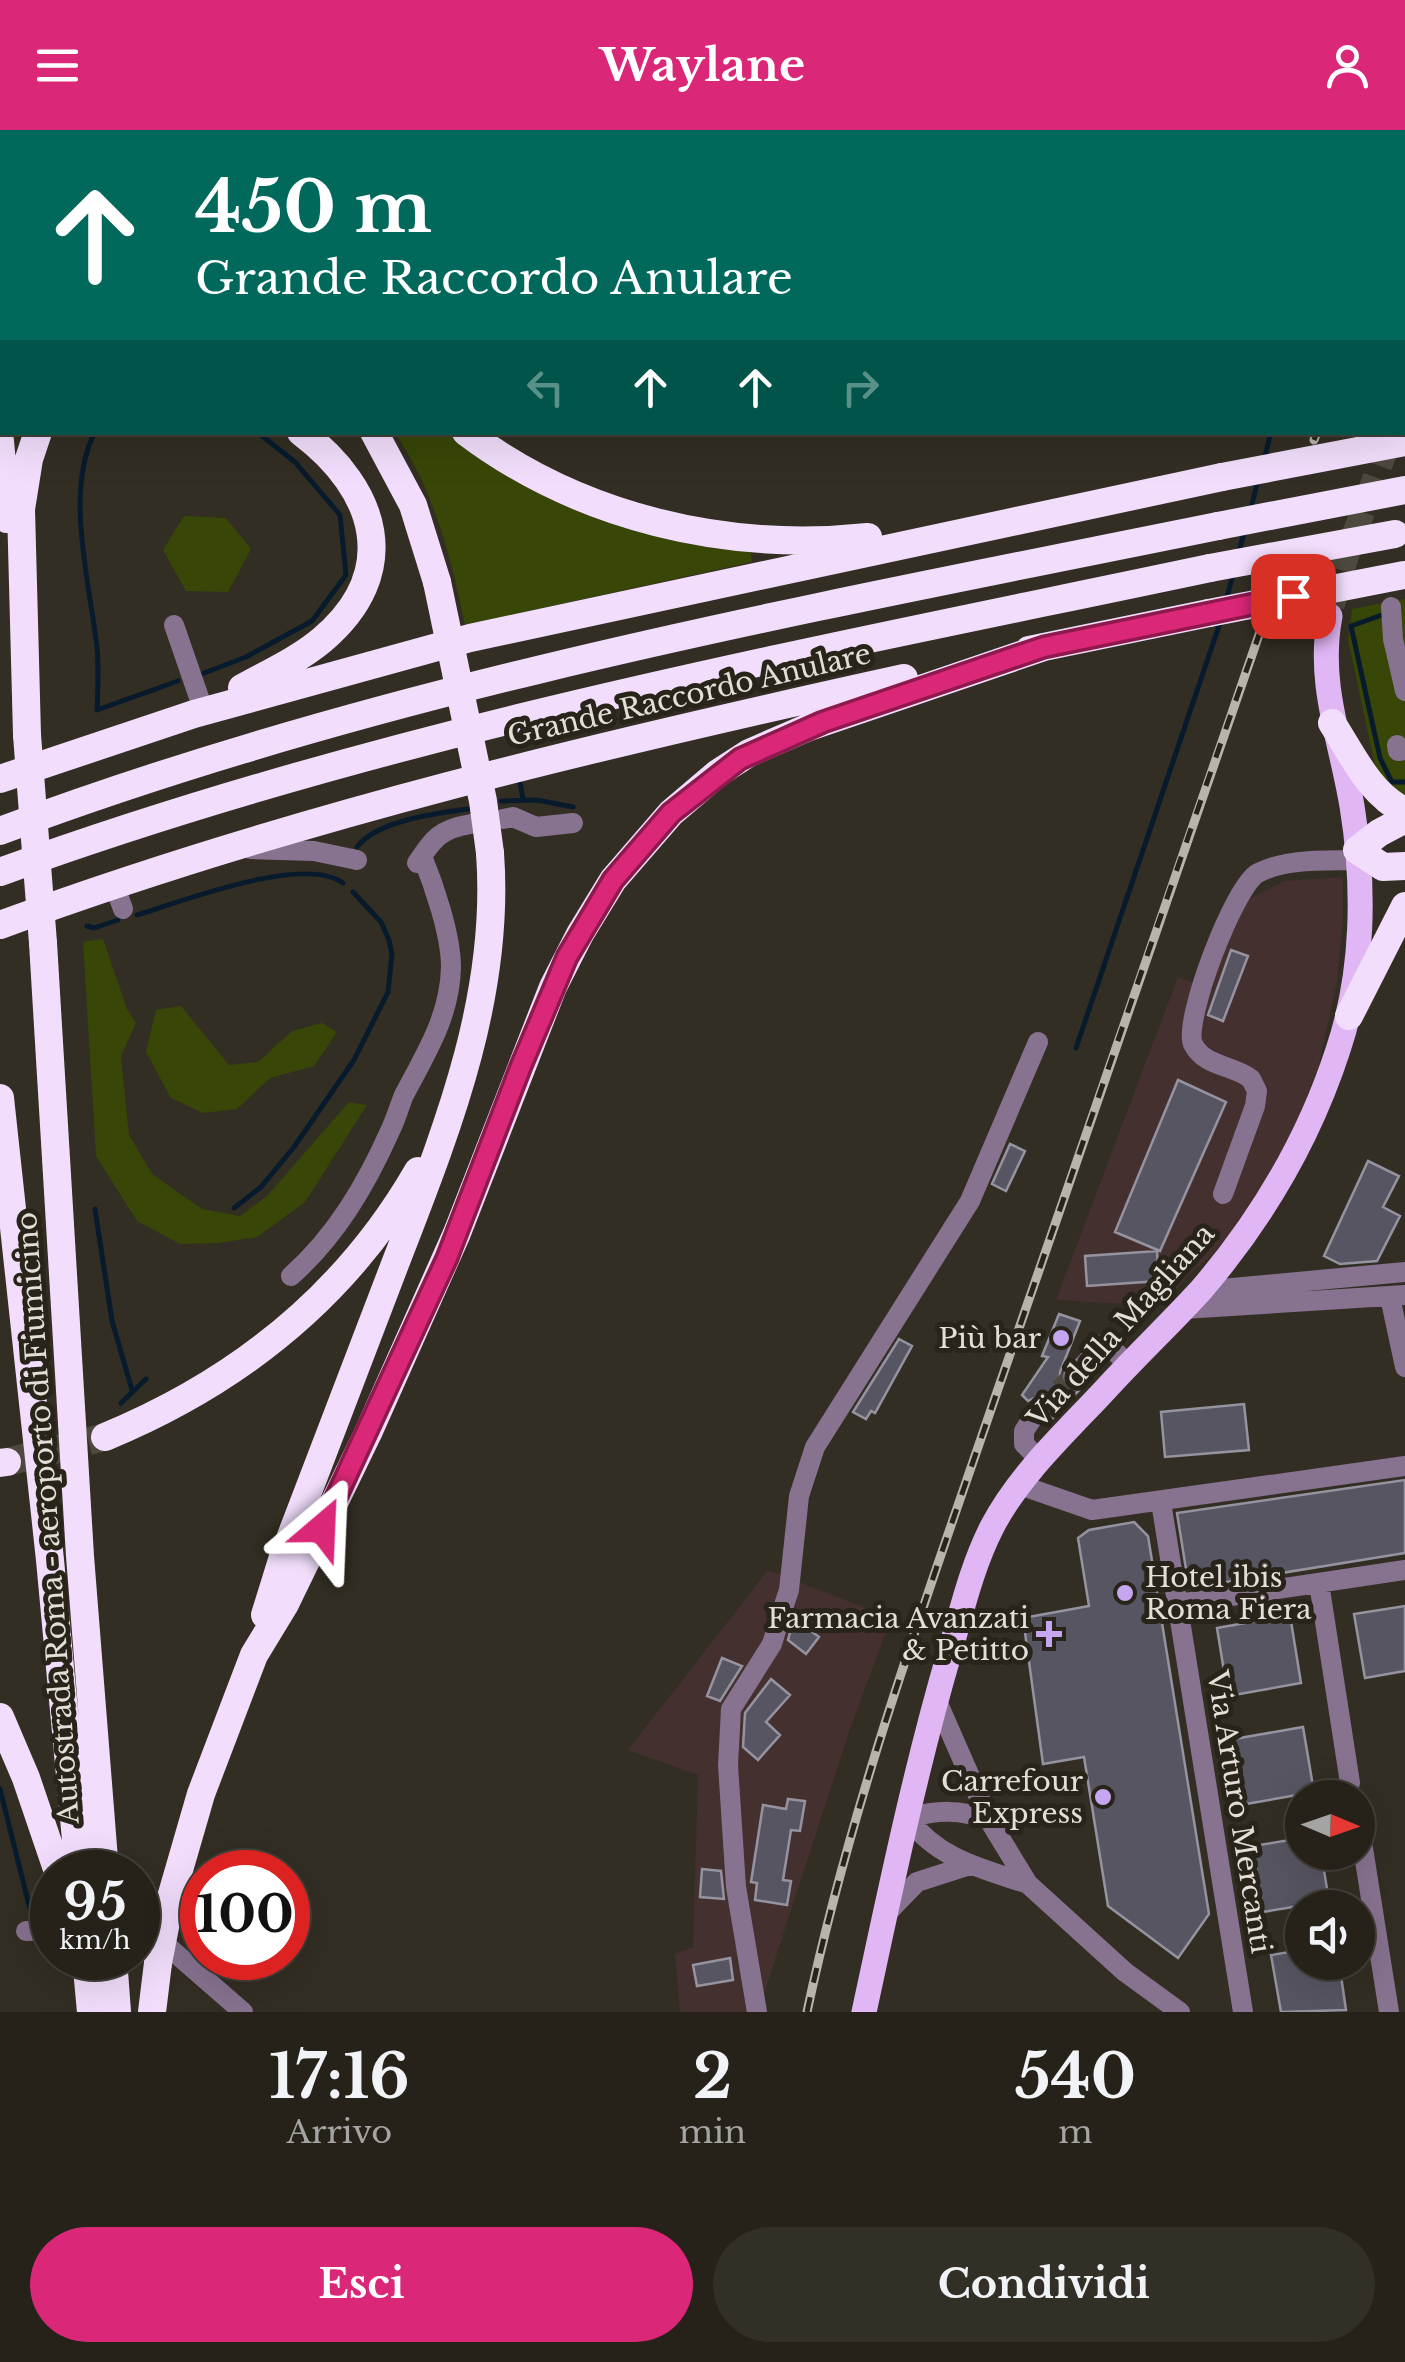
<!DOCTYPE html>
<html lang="it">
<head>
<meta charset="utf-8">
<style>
	:root { --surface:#26221a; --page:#322f27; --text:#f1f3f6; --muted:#a4a4a2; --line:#423f39; --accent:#db2777 }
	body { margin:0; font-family:"Libre Baskerville",serif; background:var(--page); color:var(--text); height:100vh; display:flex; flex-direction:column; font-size:38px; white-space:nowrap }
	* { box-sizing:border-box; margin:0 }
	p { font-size:32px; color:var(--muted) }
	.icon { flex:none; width:55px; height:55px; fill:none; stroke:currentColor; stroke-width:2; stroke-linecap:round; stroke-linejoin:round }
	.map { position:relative; height:1882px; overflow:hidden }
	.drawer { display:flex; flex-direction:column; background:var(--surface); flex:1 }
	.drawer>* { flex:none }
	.top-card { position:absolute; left:0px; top:0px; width:1405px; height:305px; box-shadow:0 10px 40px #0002,0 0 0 2px var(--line); background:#00695c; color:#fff; overflow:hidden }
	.needle { width:65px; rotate:92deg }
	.buttons { position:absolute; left:1285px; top:1650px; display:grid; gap:20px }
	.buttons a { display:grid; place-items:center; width:90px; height:90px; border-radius:50%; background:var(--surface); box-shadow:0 10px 40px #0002,0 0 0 2px var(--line); font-size:50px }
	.speed { position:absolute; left:30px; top:1720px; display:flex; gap:20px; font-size:50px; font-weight:700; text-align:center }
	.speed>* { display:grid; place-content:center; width:130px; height:130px; border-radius:50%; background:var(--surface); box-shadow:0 10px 40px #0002,0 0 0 2px var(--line); line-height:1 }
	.speed small { font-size:25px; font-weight:400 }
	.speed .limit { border:15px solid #d22; background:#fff; color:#111 }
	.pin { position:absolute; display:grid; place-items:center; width:85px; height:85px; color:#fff; margin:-42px; border-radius:20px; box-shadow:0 5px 15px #0006 }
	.me { position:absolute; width:110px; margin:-55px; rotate:26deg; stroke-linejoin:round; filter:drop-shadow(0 0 8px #0008) }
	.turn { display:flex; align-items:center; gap:35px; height:210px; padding:0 30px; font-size:45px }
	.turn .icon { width:130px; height:130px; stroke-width:2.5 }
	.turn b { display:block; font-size:70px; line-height:85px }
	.lanes { display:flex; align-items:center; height:95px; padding:0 30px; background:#0003; justify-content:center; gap:50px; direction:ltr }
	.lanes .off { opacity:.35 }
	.eta { display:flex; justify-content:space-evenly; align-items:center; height:170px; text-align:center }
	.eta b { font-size:60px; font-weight:700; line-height:70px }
	.button { display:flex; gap:20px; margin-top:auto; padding:20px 30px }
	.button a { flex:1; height:115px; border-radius:60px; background:var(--accent); color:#fff; font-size:40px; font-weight:700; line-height:115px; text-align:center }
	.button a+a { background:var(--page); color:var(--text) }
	header { display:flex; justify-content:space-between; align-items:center; height:130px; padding:0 30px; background:var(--accent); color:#fff; font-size:45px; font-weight:700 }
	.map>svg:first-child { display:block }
	.industrial { fill:#44302f }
	.green { fill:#384607 }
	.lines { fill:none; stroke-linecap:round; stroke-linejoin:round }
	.stream { stroke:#071b2d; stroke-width:5 }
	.building { fill:#585562; stroke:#9693a1; stroke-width:2.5 }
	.minor-tunnel { stroke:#4d493e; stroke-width:20; stroke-dasharray:20 10; stroke-linecap:butt }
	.major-tunnel { stroke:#4d493e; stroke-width:25; stroke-dasharray:25 12; stroke-linecap:butt }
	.highway-tunnel { stroke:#4d493e; stroke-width:28; stroke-dasharray:28 14; stroke-linecap:butt }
	.minor { stroke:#877290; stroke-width:20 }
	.major { stroke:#e0b6f4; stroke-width:25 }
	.highway { stroke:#f2defc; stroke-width:28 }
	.rail-casing { stroke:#b8b4ac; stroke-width:9 }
	.rail { stroke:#292419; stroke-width:5; stroke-dasharray:15; stroke-linecap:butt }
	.highway-bridge { stroke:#f2defc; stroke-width:28 }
	.route-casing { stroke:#8e194d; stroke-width:25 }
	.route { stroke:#db2777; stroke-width:18 }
	.poi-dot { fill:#c5a7f1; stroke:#292419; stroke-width:4 }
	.labels { text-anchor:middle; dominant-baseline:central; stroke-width:10; stroke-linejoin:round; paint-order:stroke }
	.street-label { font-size:28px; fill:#e3dfd8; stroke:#292419 }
	.poi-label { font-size:28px; fill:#e3dfd8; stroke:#292419; text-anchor:end }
</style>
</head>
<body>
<header><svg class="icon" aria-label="menu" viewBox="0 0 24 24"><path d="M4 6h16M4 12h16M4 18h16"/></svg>Waylane<svg class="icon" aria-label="person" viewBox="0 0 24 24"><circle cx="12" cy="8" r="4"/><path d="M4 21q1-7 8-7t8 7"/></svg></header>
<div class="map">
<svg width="1405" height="1882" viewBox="0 0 1405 1882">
	<rect width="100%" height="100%" fill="#332e23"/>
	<path class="industrial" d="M1343 747V790L1337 852 1318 939 1279 1035 1245 1085 1212 1125 1189 1144 1162 1176 1056 1170 1178 847 1213 860 1218 831 1249 769 1285 751Z
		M768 1440 891 1488 849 1602 758 1882H680L675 1824 693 1817 698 1645 628 1620Z"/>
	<path class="green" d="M395 303H461L482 318 750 420 752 432 465 495C451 427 434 360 395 303Z
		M184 386 226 388 251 419 228 462 186 461 163 420Z
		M1405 469V668L1381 649 1374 631 1348 509 1352 479Z
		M103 809 127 879 136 893 121 926 129 1005 152 1044 202 1079 240 1086 267 1066 349 972 367 975 305 1072 257 1107 218 1113 180 1114 137 1091 96 1026 83 812Z
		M181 876 229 935 258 932 292 901 322 893 337 902 314 936 270 948 237 979 203 983 171 968 146 922 156 880Z"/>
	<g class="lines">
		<path class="stream" d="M1341 2 1342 0
			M95 302C64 361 90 454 97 518 99 538 98 559 97 580L178 551
			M1264 330 1271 302
			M1251 378 1258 350
			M1239 422 1245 399
			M1226 470 1234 442
			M1382 485 1351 496 1380 628 1392 652H1405
			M199 545 246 527 312 491 346 445 340 385 295 332 257 302
			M520 653 523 669
			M501 671 537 670 573 677
			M357 717C376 691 437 683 468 679
			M137 785C180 772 304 724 343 753
			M87 796 94 798 118 790
			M1076 918 1221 490
			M234 1078 261 1057 294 1017 354 930 388 862 392 824 389 810 381 792 353 762
			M95 1079 112 1191 132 1260
			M121 1273 146 1249
			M0 1659 33 1791"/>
	</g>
	<path class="building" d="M1231 820 1248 826 1223 891 1208 885Z
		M1178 950 1226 972 1160 1121 1115 1102Z
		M1010 1014 1025 1021 1006 1061 992 1054Z
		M1368 1031 1399 1046 1383 1077 1400 1086 1377 1131 1340 1134 1324 1126Z
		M1157 1121 1159 1151 1087 1156 1085 1126Z
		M1059 1184 1080 1191 1060 1242V1251L1071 1259 1083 1256 1050 1291 1052 1280 1046 1269 1038 1266 1028 1271 1022 1265 1048 1227 1042 1226Z
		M899 1209 912 1216 875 1283 871 1281 866 1289 853 1282Z
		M1244 1274 1249 1320 1165 1327 1161 1282Z
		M1405 1350V1423L1189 1458 1177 1383Z
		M1134 1392 1148 1406 1209 1784 1178 1828 1108 1776 1084 1627 1043 1634 1023 1488 1089 1476 1078 1408 1089 1400Z
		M1405 1476V1541L1365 1548 1354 1484Z
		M1290 1485 1301 1553 1228 1566 1217 1498Z
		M794 1488 819 1507 806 1524 788 1510Z
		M722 1528 742 1536 720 1571 707 1566Z
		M771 1549 790 1565 766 1592 780 1605 758 1630 743 1617 745 1583Z
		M1303 1597 1314 1662 1246 1674 1234 1609Z
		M788 1669 805 1671 800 1701 791 1700 783 1750 791 1751 787 1775 755 1770 757 1753 751 1752 763 1675 786 1679Z
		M1302 1708V1722H1321L1329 1771 1263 1782 1253 1716Z
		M702 1739 721 1741 724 1769 700 1767Z
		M1302 1820V1832H1339L1346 1880 1281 1882 1271 1825Z
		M730 1828 733 1850 697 1856 693 1835Z"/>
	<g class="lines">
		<path class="minor-tunnel" d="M1038 1280 1073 1246"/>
		<path class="major-tunnel" d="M1332 476 1346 427 1392 302"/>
		<path class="highway-tunnel" d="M7 1332 105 1307"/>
		<path class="minor" d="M1391 477 1393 509 1405 561
			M174 495 203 579
			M1397 615 1398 621 1405 620
			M503 689 513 687 536 697 573 693
			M250 719 314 721 357 730
			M417 733C434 708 440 699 471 694
			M114 754 123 779
			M1223 1064 1255 976 1257 961 1251 949C1234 935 1204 937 1193 914 1183 891 1234 756 1258 743 1287 728 1326 731 1358 730
			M291 1146C336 1106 366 1055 390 1001 396 989 399 977 404 965 426 923 450 886 451 837 451 805 434 755 422 726
			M1200 1161 1405 1142
			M1390 1167 1405 1237
			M1183 1179 1405 1165
			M1073 1246 1106 1212 1128 1235
			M1038 1280 1024 1301V1314L1040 1330
			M1020 1355 1092 1380 1405 1336
			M1161 1372 1243 1882
			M1319 1453 1350 1653
			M1178 1474 1405 1440
			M936 1569 989 1690 1028 1754 1125 1842 1180 1882
			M989 1690C960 1679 937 1680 908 1688 937 1729 983 1739 1028 1754
			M1362 1712 1389 1882
			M887 1783 917 1752 970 1735
			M138 1794H142L243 1882
			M26 1801 52 1800
			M757 1882 736 1757 728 1635 731 1579 772 1514 781 1484 789 1460 799 1366 815 1317 970 1071 1038 912"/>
		<path class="major" d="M1402 272 1405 265
			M864 1882C890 1762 915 1640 950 1521 962 1480 972 1436 992 1397 1019 1345 1065 1303 1105 1260 1136 1226 1170 1194 1201 1160 1262 1089 1309 1009 1338 920 1364 843 1365 756 1352 676 1341 610 1317 553 1330 486"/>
		<path class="highway" d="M140 0 142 2
			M374 302 413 375 437 452
			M466 302C580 388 727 422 868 407
			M0 311 7 389
			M1029 520 1209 483
			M242 558C269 543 298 530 322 510 402 442 378 360 301 302
			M1332 593C1352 624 1370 665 1405 681
			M27 605 21 379 29 329 38 302
			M0 649 194 584 470 508 1222 347
			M1405 689 1379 703 1357 720 1383 737 1405 736
			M0 701C389 555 812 478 1218 396
			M0 742C393 599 802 524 1210 438
			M0 795C294 687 599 615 904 548
			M43 813 80 1426 105 1742
			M1349 886 1405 776
			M0 968 50 1430 79 1742
			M105 1307C238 1252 346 1166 418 1041
			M0 1333 7 1332
			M265 1485 283 1427C319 1332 356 1237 392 1142 444 1007 501 871 490 723
			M0 1587 26 1648 58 1742
			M170 1771 201 1664 254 1525 285 1474 368 1303 457 1103 553 857 580 804 613 750 671 683 718 643 749 623 809 597 1044 517
			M86 1828 91 1882
			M113 1828 117 1882
			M152 1882 158 1833"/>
		<g class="rail-casing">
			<path id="rail" d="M1402 14 1405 1
				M1314 310 1317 302
				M807 1882C852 1670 927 1467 997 1262 1085 1008 1171 753 1261 499"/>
		</g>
		<use href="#rail" class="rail"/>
		<path class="highway-bridge" d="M1222 347 1405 312
			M1218 396 1405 360
			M1210 438 1395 404
			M437 452 483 671 490 723
			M1209 483 1404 445
			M27 605 43 813
			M158 1833 170 1771"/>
	</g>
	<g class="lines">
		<g class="route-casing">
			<path id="route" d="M322 1398 447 1128 521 936 567 827 613 750 671 683 740 629 823 592 1044 517 1293 466"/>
		</g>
		<use href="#route" class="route"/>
	</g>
	<g class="poi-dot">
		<circle cx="1061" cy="1208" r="10"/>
		<circle cx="1125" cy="1463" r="10"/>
		<path d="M1044 1489h10v10h10v10h-10v10h-10v-10h-10v-10h10z"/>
		<circle cx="1103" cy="1667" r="10"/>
	</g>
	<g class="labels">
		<g class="street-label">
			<text transform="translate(689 565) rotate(-13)">Grande Raccordo Anulare</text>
			<text transform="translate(1121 1196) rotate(-48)">Via della Magliana</text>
			<text transform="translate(48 1388) rotate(-94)">Autostrada Roma - aeroporto di Fiumicino</text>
			<text transform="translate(1239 1682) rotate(81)">Via Arturo Mercanti</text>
		</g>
		<g class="poi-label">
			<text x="1041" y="1208">Più bar</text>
			<text x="1145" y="1447" text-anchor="start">Hotel ibis<tspan x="1145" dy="32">Roma Fiera</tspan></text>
			<text x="1029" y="1488">Farmacia Avanzati<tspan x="1029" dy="32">&amp; Petitto</tspan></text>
			<text x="1083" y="1651">Carrefour<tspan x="1083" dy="32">Express</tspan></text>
		</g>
	</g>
</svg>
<div class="buttons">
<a><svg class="needle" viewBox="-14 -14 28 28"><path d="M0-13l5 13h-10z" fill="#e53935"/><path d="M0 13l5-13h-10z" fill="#a4a4a2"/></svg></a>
<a><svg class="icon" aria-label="sound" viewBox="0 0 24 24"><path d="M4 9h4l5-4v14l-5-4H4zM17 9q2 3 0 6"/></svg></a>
</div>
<div class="speed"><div>95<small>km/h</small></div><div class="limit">100</div></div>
<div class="pin" style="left:1293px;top:466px;background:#d93025"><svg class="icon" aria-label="arrive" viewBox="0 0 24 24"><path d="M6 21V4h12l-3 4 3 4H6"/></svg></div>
<svg class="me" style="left:322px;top:1398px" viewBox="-20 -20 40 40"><path d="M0-17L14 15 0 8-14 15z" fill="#db2777" stroke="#fff" stroke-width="4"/></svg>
<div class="top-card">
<div class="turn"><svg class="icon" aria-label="ahead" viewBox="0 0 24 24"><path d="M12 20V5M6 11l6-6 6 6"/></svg><div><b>450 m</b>Grande Raccordo Anulare</div></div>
<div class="lanes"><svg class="icon off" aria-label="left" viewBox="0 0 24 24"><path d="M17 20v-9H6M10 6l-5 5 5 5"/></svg><svg class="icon" aria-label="ahead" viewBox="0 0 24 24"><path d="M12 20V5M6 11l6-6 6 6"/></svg><svg class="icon" aria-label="ahead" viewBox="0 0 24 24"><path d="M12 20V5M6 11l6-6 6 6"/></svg><svg class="icon off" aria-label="right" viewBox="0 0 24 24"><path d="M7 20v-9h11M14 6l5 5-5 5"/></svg></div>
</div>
</div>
<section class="drawer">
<div class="eta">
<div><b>17:16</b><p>Arrivo</p></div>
<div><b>2</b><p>min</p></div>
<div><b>540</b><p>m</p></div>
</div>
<div class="button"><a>Esci</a><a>Condividi</a></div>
</section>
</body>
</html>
